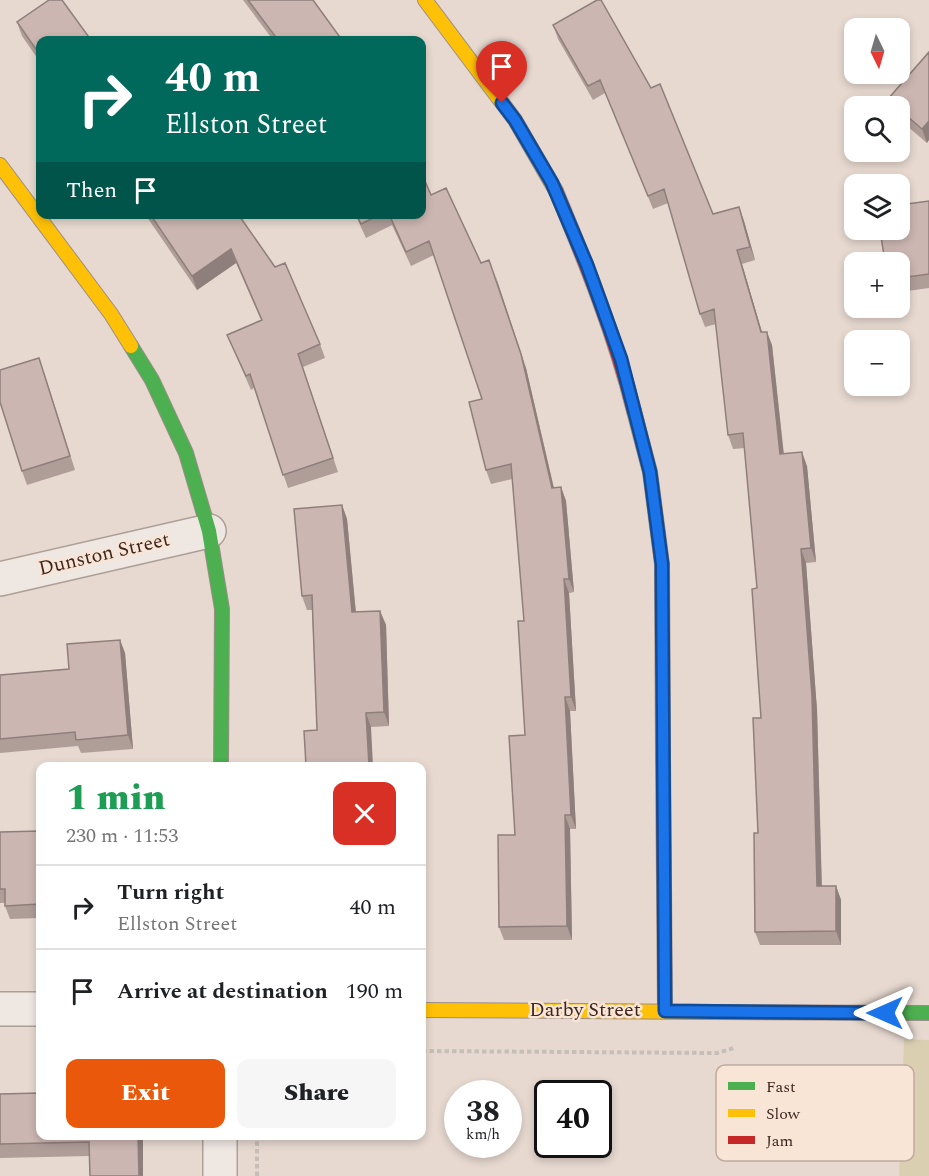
<!DOCTYPE html>
<html lang="en">
<head>
<meta charset="utf-8">
<style>
	:root { --surface:#fff; --page:#f6f6f6; --text:#202124; --muted:#757577; --line:#e0e0e0; --accent:#ea580c }
	body { margin:0; font-family:Spectral,serif; background:var(--page); color:var(--text); height:100vh; display:flex; flex-direction:column; font-size:22px; white-space:nowrap }
	* { box-sizing:border-box; margin:0 }
	p { font-size:20px; color:var(--muted) }
	.icon { flex:none; width:33px; height:33px; fill:none; stroke:currentColor; stroke-width:2; stroke-linecap:round; stroke-linejoin:round }
	.map { position:relative; flex:1; overflow:hidden }
	.details { position:absolute; left:36px; top:762px; width:390px; height:378px; display:flex; flex-direction:column; background:var(--surface); border-radius:12px; box-shadow:0 3px 9px #0003 }
	.details>* { flex:none }
	.banner { position:absolute; left:36px; top:36px; width:390px; height:183px; border-radius:12px; box-shadow:0 3px 9px #0003; background:#00695c; color:#fff; overflow:hidden }
	.needle { width:39px; rotate:175deg }
	.tools { position:absolute; left:844px; top:18px; display:grid; gap:12px }
	.tools a { display:grid; place-items:center; width:66px; height:66px; border-radius:12px; background:var(--surface); box-shadow:0 3px 9px #0003; font-size:30px }
	.speed { position:absolute; left:444px; top:1080px; display:flex; gap:12px; font-size:30px; font-weight:700; text-align:center }
	.speed>* { display:grid; place-content:center; width:78px; height:78px; border-radius:50%; background:var(--surface); box-shadow:0 3px 9px #0003; line-height:1 }
	.speed small { font-size:15px; font-weight:400 }
	.speed .limit { border:3px solid #111; border-radius:9px; background:#fff; color:#111 }
	.pin { position:absolute; display:grid; place-items:center; width:51px; height:51px; color:#fff; margin:-62px -26px; border-radius:50% 50% 50% 0; rotate:-45deg; box-shadow:0 0 6px #0007 }
	.pin .icon { rotate:45deg }
	.me { position:absolute; width:66px; margin:-33px; rotate:270deg; stroke-linejoin:round; filter:drop-shadow(0 0 4px #0008) }
	.turn { display:flex; align-items:center; gap:21px; height:126px; padding:0 30px; font-size:27px }
	.turn .icon { width:78px; height:78px; stroke-width:2.5 }
	.turn b { display:block; font-size:42px; line-height:51px }
	.then { display:flex; align-items:center; height:57px; padding:0 30px; background:#0003; gap:12px; font-size:22px }
	.round { display:grid; place-items:center; flex:none; width:63px; height:63px; border-radius:12px; background:var(--page) }
	.head { display:flex; align-items:center; justify-content:space-between; height:102px; padding:0 30px }
	h1 { font-size:36px; font-weight:800; line-height:45px; color:#1e9e55 }
	.button { display:flex; gap:12px; margin-top:auto; padding:12px 30px }
	.button a { flex:1; height:69px; border-radius:12px; background:var(--accent); color:#fff; font-size:24px; font-weight:800; line-height:69px; text-align:center }
	.button a+a { background:var(--page); color:var(--text) }
	ul { padding:0; list-style:none }
	li { display:flex; align-items:center; gap:18px; height:84px; padding:0 30px; border-top:2px solid var(--line) }
	li div { flex:1 }
	li b { display:block; font-size:22px }
	li em { font-style:normal }
	.map>svg:first-child { display:block }
	.green { fill:#dbcfb2 }
	.lines { fill:none; stroke-linecap:round; stroke-linejoin:round }
	.street-casing { stroke:#ad9f98; stroke-width:36 }
	.fast-casing { stroke:#9c8e88; stroke-width:16 }
	.slow-casing { stroke:#9c8e88; stroke-width:16 }
	.jam-casing { stroke:#9c8e88; stroke-width:16 }
	.path { stroke:#c8beb8; stroke-width:4; stroke-dasharray:4.5 3; stroke-linecap:butt }
	.street { stroke:#efe7e2; stroke-width:33 }
	.fast { stroke:#4caf50; stroke-width:14 }
	.slow { stroke:#ffc107; stroke-width:14 }
	.jam { stroke:#c62828; stroke-width:14 }
	.wall { fill:#af9d98 }
	.shaded-wall { fill:#8f7f7c }
	.building { fill:#ccb6b1; stroke:#8f7f7c; stroke-width:1.5 }
	.route-casing { stroke:#114b97; stroke-width:15 }
	.route { stroke:#1a73e8; stroke-width:10 }
	.labels { text-anchor:middle; dominant-baseline:central; stroke-width:5; stroke-linejoin:round; paint-order:stroke }
	.street-label { font-size:20px; fill:#3e251f; stroke:#f8e5d6 }
	.key { fill:#f8e5d6; stroke:#c0ab9f; stroke-width:1.5 }
	.key-label { font-size:16px; fill:#3e251f }
</style>
</head>
<body>
<div class="map">
<svg width="929" height="1176" viewBox="0 0 929 1176">
	<rect width="100%" height="100%" fill="#e7d9d0"/>
	<path class="green" d="M904 1039 929 1040V1176H899Z"/>
	<g class="lines">
		<g class="street-casing">
			<path id="street" d="M0 579 209 531
				M0 1009H40
				M220 1176V1136"/>
		</g>
		<g class="fast-casing">
			<path id="fast" d="M131 346 152 380 186 453 209 531 222 609 221 766
				M712 1012 929 1013"/>
		</g>
		<g class="slow-casing">
			<path id="slow" d="M425 0 515 120 556 191
				M0 165 111 314 131 346
				M634 411 650 472 662 564 663 758
				M422 1010 712 1012"/>
		</g>
		<g class="jam-casing">
			<path id="jam" d="M556 191C586 263 615 335 634 411
				M663 758 665 1011"/>
		</g>
		<path class="path" d="M422 1051 717 1053 734 1048
			M257 1176V1136"/>
		<use href="#street" class="street"/>
		<use href="#fast" class="fast"/>
		<use href="#slow" class="slow"/>
		<use href="#jam" class="jam"/>
	</g>
	<path class="wall" d="M243 0H313L342 40H273Z
		M597 0 713 214 739 207 744 221 755 260 742 264 762 332 772 345 784 454 807 466 816 562 806 563 817 710 822 886H836L841 900V945H760L755 932 761 718 757 588 745 448 733 449 728 435 716 324 705 327 700 314 668 203 653 209 605 93 593 100 558 39 553 25Z
		M17 22 40 40V62L22 36Z
		M929 52 927 143 900 120V106H890L888 99Z
		M431 195 526 368 554 488 561 487 566 501 574 592 569 593 576 711H570L576 829H570L572 940H504L499 927 515 835 525 735 524 621 512 479 491 484 486 470 482 399 434 255 411 266 392 225 366 238 355 214H422Z
		M929 201V288L900 292V262Z
		M147 214H238L320 344 325 358 303 367 338 472 288 488 254 388 251 390 227 335 261 320 236 263 197 290 149 220Z
		M44 372 75 470 27 485 22 471Z
		M342 505 347 519 356 612 380 611 386 625 389 726 317 730 312 610H307L302 596Z
		M120 640 125 653 133 749 81 753 78 746 0 753V675L69 669Z
		M40 831V918L10 919 5 906V903H0V832Z
		M0 1094 143 1136V1176H90L89 1156 0 1158Z"/>
	<path class="shaded-wall" d="M929 121V140L927 143 922 129Z
		M739 207 744 221 755 260 750 247Z
		M231 249 236 263 197 290 192 276Z
		M737 250 742 264 766 346 761 332Z
		M495 274 526 368 557 502 552 488Z
		M767 332 772 345 785 468 780 454Z
		M802 452 807 466 816 562 811 548Z
		M561 487 566 501 574 592 569 579Z
		M342 505 347 519 357 626 352 612Z
		M801 549 806 563 817 710 822 900 817 886Z
		M564 579 569 593 576 711 571 697Z
		M380 611 386 625 389 726 384 712Z
		M120 640 125 653 133 749 128 735Z
		M565 697 570 711 576 829 571 815Z
		M366 713 371 727 373 766H369Z
		M565 815 570 829 572 940 567 926Z
		M836 886 841 900V945L836 931Z
		M138 1136H143V1176H139Z"/>
	<path class="building" d="M49 0H62L91 40H40V55L17 22Z
		M248 0H313L342 40H278Z
		M597 0H601L651 88 660 84 713 214 739 207 750 247 737 250 761 332H767L780 454 802 452 811 548 801 549 812 696 817 886H836V931L755 932 754 833H758L753 718H761L752 589 757 588 743 433 728 435 714 309 700 314 664 189 648 196 600 80 588 86 553 25Z
		M929 52V121L922 129 900 110V106H896L888 99Z
		M422 174 431 195 446 188 481 263 489 260 521 354 552 488 561 487 569 579H564L571 697H565L571 815H565L567 926 499 927 498 835H515L509 736 525 735 518 621H524L511 464 486 470 469 402 482 399 429 241 406 252 389 214H422Z
		M929 201V274L900 278V262H885L880 230H900V205Z
		M150 214H238L275 267 285 263 320 344 298 354 333 458 283 475 250 374 246 376 227 335 262 320 231 249 192 276Z
		M356 214H381L361 224Z
		M39 358 70 456 22 471 0 402V370Z
		M342 505 352 612 380 611 384 712 366 713 369 766H306L304 731 317 730 312 595 302 596 294 509Z
		M120 640 128 735 76 740 75 732 0 739V675L69 669 67 644Z
		M40 831V904L5 906V889H0V832Z
		M40 1093V1136H138L139 1176H90L89 1142 0 1144V1094Z"/>
	<g class="lines">
		<g class="route-casing">
			<path id="route" d="M502 103 515 120 552 183 587 265 621 359 650 472 662 564 665 1011 885 1013"/>
		</g>
		<use href="#route" class="route"/>
	</g>
	<g class="labels">
		<g class="street-label">
			<text transform="translate(104 554) rotate(-13)">Dunston Street</text>
			<text x="585" y="1010">Darby Street</text>
		</g>
	</g>
	<rect x="716" y="1065" width="198" height="96" rx="9" class="key"/>
	<rect x="728" y="1082" width="27" height="8" fill="#4caf50"/>
	<rect x="728" y="1109" width="27" height="8" fill="#ffc107"/>
	<rect x="728" y="1136" width="27" height="8" fill="#c62828"/>
	<g class="key-label">
		<text x="766" y="1092">Fast</text>
		<text x="766" y="1119">Slow</text>
		<text x="766" y="1146">Jam</text>
	</g>
</svg>
<div class="tools">
<a><svg class="needle" viewBox="-14 -14 28 28"><path d="M0-13l5 13h-10z" fill="#e53935"/><path d="M0 13l5-13h-10z" fill="#757577"/></svg></a>
<a><svg class="icon" aria-label="search" viewBox="0 0 24 24"><circle cx="10" cy="10" r="6"/><path d="M15 15l6 6"/></svg></a>
<a><svg class="icon" aria-label="layers" viewBox="0 0 24 24"><path d="M12 4l9 5-9 5-9-5zM3 14l9 5 9-5"/></svg></a>
<a>+</a>
<a>−</a>
</div>
<div class="speed"><div>38<small>km/h</small></div><div class="limit">40</div></div>
<div class="pin" style="left:502px;top:103px;background:#d93025"><svg class="icon" aria-label="arrive" viewBox="0 0 24 24"><path d="M6 21V4h12l-3 4 3 4H6"/></svg></div>
<svg class="me" style="left:885px;top:1013px" viewBox="-20 -20 40 40"><path d="M0-17L14 15 0 8-14 15z" fill="#1a73e8" stroke="#fff" stroke-width="4"/></svg>
<div class="banner">
<div class="turn"><svg class="icon" aria-label="right" viewBox="0 0 24 24"><path d="M7 20v-9h11M14 6l5 5-5 5"/></svg><div><b>40 m</b>Ellston Street</div></div>
<div class="then">Then<svg class="icon" aria-label="arrive" viewBox="0 0 24 24"><path d="M6 21V4h12l-3 4 3 4H6"/></svg></div>
</div>
<section class="details">
<div class="head"><div><h1>1 min</h1><p>230 m · 11:53</p></div><a class="round" style="background:#d93025;color:#fff"><svg class="icon" aria-label="close" viewBox="0 0 24 24"><path d="M6 6l12 12M18 6L6 18"/></svg></a></div>
<ul>
<li><svg class="icon" aria-label="right" viewBox="0 0 24 24"><path d="M7 20v-9h11M14 6l5 5-5 5"/></svg><div><b>Turn right</b><p>Ellston Street</p></div><em>40 m</em></li>
<li><svg class="icon" aria-label="arrive" viewBox="0 0 24 24"><path d="M6 21V4h12l-3 4 3 4H6"/></svg><div><b>Arrive at destination</b></div><em>190 m</em></li>
</ul>
<div class="button"><a>Exit</a><a>Share</a></div>
</section>
</div>
</body>
</html>
